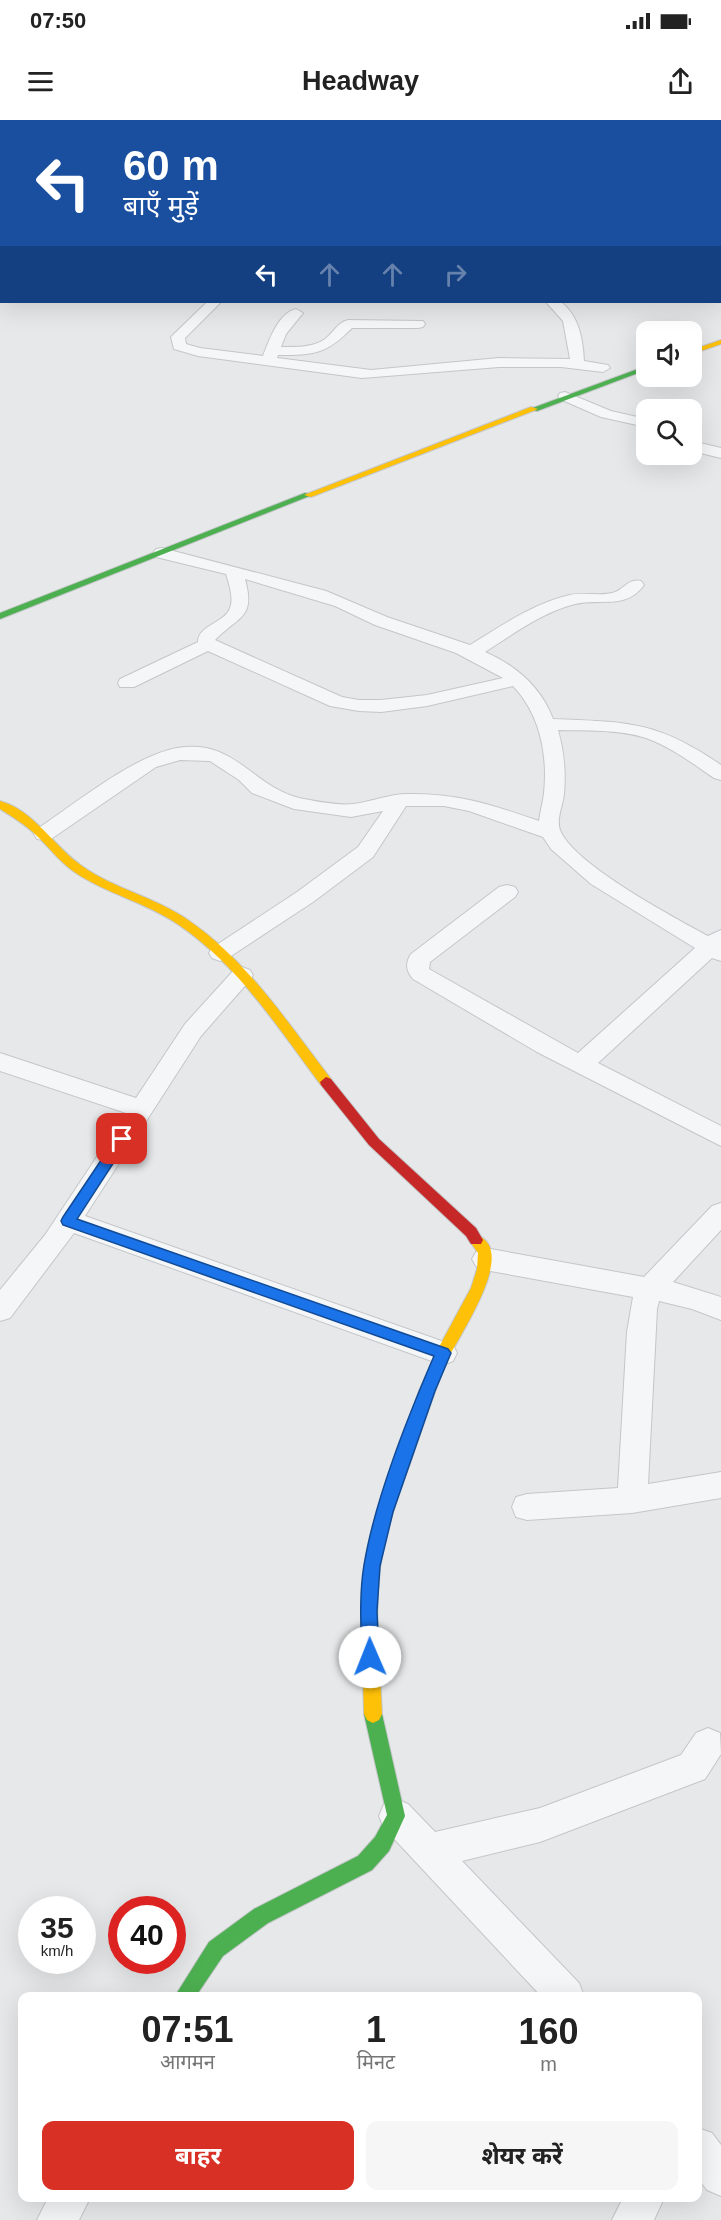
<!DOCTYPE html>
<html lang="hi">
<head>
<meta charset="utf-8">
<style>
	:root { --surface:#fff; --page:#f6f6f6; --text:#222; --muted:#767676; --accent:#d93025 }
	body { margin:0; font-family:Helvetica,"Noto Sans Devanagari",sans-serif; background:var(--page); color:var(--text); height:100vh; display:flex; flex-direction:column; font-size:22px; white-space:nowrap }
	* { box-sizing:border-box; margin:0 }
	p { font-size:20px; color:var(--muted) }
	.icon { flex:none; width:33px; height:33px; fill:none; stroke:currentColor; stroke-width:2; stroke-linecap:round; stroke-linejoin:round }
	.map { position:relative; flex:1; overflow:hidden }
	.side { position:absolute; left:18px; top:1872px; width:684px; height:210px; display:flex; flex-direction:column; background:var(--surface); border-radius:12px; box-shadow:0 6px 24px #0002 }
	.side>* { flex:none }
	.guide { position:absolute; left:0px; top:0px; width:722px; height:183px; box-shadow:0 6px 24px #0002; background:#1a4fa0; color:#fff; overflow:hidden }
	.buttons { position:absolute; left:636px; top:201px; display:grid; gap:12px }
	.buttons a { display:grid; place-items:center; width:66px; height:66px; border-radius:12px; background:var(--surface); box-shadow:0 6px 24px #0002; font-size:30px }
	.speed { position:absolute; left:18px; top:1776px; display:flex; gap:12px; font-size:30px; font-weight:700; text-align:center }
	.speed>* { display:grid; place-content:center; width:78px; height:78px; border-radius:50%; background:var(--surface); box-shadow:0 6px 24px #0002; line-height:1 }
	.speed small { font-size:15px; font-weight:400 }
	.speed .limit { border:9px solid #d22; background:#fff; color:#111 }
	.pin { position:absolute; display:grid; place-items:center; width:51px; height:51px; color:#fff; margin:-26px; border-radius:12px; box-shadow:0 3px 9px #0006 }
	.me { position:absolute; width:66px; margin:-33px; rotate:359deg; stroke-linejoin:round; filter:drop-shadow(0 0 4px #0008) }
	.turn { display:flex; align-items:center; gap:21px; height:126px; padding:0 24px; font-size:27px }
	.turn .icon { width:78px; height:78px; stroke-width:2.5 }
	.turn b { display:block; font-size:42px; line-height:51px }
	.lanes { display:flex; align-items:center; height:57px; padding:0 24px; background:#0003; justify-content:center; gap:30px; direction:ltr }
	.lanes .off { opacity:.35 }
	.eta { display:flex; justify-content:space-evenly; align-items:center; height:102px; text-align:center }
	.eta b { font-size:36px; font-weight:700; line-height:42px }
	.cta { display:flex; gap:12px; margin-top:auto; padding:12px 24px }
	.cta a { flex:1; height:69px; border-radius:12px; background:var(--accent); color:#fff; font-size:24px; font-weight:700; line-height:69px; text-align:center }
	.cta a+a { background:var(--page); color:var(--text) }
	.status { display:flex; justify-content:space-between; align-items:center; height:42px; padding:0 30px; background:var(--surface); direction:ltr }
	.status svg { height:16px; fill:currentColor }
	header { display:flex; justify-content:space-between; align-items:center; height:78px; padding:0 24px; background:var(--surface); font-size:27px; font-weight:700 }
	.map>svg:first-child { display:block }
	.lines { fill:none; stroke-linecap:round; stroke-linejoin:round }
	.street-casing { stroke:#c4c6c8; stroke-width:2 }
	.fast-casing { stroke:#c4c6c8; stroke-width:2 }
	.slow-casing { stroke:#c4c6c8; stroke-width:2 }
	.jam-casing { stroke:#c4c6c8; stroke-width:2 }
	.street { fill:#f5f6f7; fill-rule:evenodd }
	.fast { fill:#4caf50; fill-rule:evenodd }
	.slow { fill:#ffc107; fill-rule:evenodd }
	.jam { fill:#c62828; fill-rule:evenodd }
	.route { fill:#1a73e8; stroke:#114b97; stroke-width:1.5 }
</style>
</head>
<body>
<div class="status"><b>07:50</b><svg viewBox="0 0 49 12"><path d="M0 12V9h3v3zM5 12V6h3v6zM10 12V3h3v9zM15 12V0h3v12zM26 1h20v11H26zM47 4h2v5h-2z"/></svg></div>
<header><svg class="icon" aria-label="menu" viewBox="0 0 24 24"><path d="M4 6h16M4 12h16M4 18h16"/></svg>Headway<svg class="icon" aria-label="share" viewBox="0 0 24 24"><path d="M12 15V3M7 8l5-5 5 5M5 13v7h14v-7"/></svg></header>
<div class="map">
<svg width="721" height="2100" viewBox="0 0 721 2100">
	<rect width="100%" height="100%" fill="#e6e8ea"/>
	<g class="lines">
		<g class="street-casing">
			<path id="street" d="M191 0H203L191 2Z
				M702 0H721V3L701 2Z
				M0 12H2V18H0Z
				M0 51H2V59H0Z
				M0 74H2V82H0Z
				M0 92H2V100H0Z
				M721 94V102L720 103V95Z
				M720 166H721V174H720Z
				M207 182H221L185 218 186 224 200 228 263 236C269 221 278 193 296 189L303 193 286 214 281 227C295 227 313 228 325 219 333 213 338 202 348 200L423 201 425 204 423 207 418 208H352C326 234 315 235 278 235L277 238 371 250 499 238 570 239 563 201 546 182H561C579 196 583 219 584 241L608 245 610 248 603 252 561 247H499L362 258 198 236 174 229 171 217Z
				M565 272 611 291 646 299V307L601 297 560 279 558 276 560 273Z
				M692 321 721 328V338L692 331Z
				M162 428 326 471 387 497 470 525C501 506 534 483 570 475 584 472 599 476 612 473 625 470 627 458 641 461L644 465C626 490 601 478 575 484 543 492 513 514 485 532 515 545 541 567 553 599 628 602 657 601 721 645V660L714 658C692 643 671 627 646 618 618 609 586 611 558 610 564 631 566 652 564 674 563 685 556 699 560 710 573 744 675 798 708 816L721 810V841L712 838 598 943 721 1006V1026L537 932 413 859C406 851 405 843 411 834L499 767 507 765 515 767 518 772 515 777 430 842 429 849 578 933 695 828 591 764 551 729 543 717 469 691 444 686H406L373 737 313 782 228 838 220 841 212 838 209 833 212 828 297 772 358 727 383 691 351 697 294 689 252 673 239 660 210 641 180 640 156 647 51 719 44 720 37 719 34 714 37 709C75 684 133 636 177 628 235 618 251 666 299 678 315 681 338 686 353 684 371 682 389 674 407 674 458 673 492 685 539 701 540 692 543 682 544 673 548 635 540 594 513 566L427 586 381 592 359 591 330 586 208 531 134 567H120L118 563 120 559 198 522C198 505 225 503 230 488 234 478 229 464 226 454L156 437 153 433 156 429ZM245 459 335 486 375 505 456 533 503 558 427 575 381 580H359L342 577 215 520C238 496 256 499 245 459Z
				M242 847 250 850 253 855 250 860 201 916 85 1096 453 1225 457 1233 453 1241 443 1245 74 1113 10 1198 0 1201V1170L45 1115 126 993 0 951V933L136 978 185 904 234 850Z
				M721 1083V1110L673 1162 721 1177V1200L692 1189 659 1181 657 1189 648 1364 721 1352V1378L632 1393 527 1400 516 1397 512 1387 516 1377 527 1374 618 1368 627 1212 633 1177 485 1150 476 1146 472 1139 476 1132 485 1128 644 1157 712 1086Z
				M708 1608 720 1613 721 1634 705 1659 540 1722 462 1741 579 1863 584 1876H541L384 1708 379 1696 384 1684 396 1679 408 1684 435 1712 540 1688 681 1635 696 1613Z
				M698 2008 712 2013 721 2025V2076L707 2070 698 2058Z
				M48 2078H90L79 2100H37Z
				M623 2078H664L654 2100H612Z"/>
		</g>
		<g class="fast-casing">
			<path id="fast" d="M646 246V250L537 291 530 289Z
				M305 373 312 375 0 499V493Z
				M373 1585 379 1588 382 1594 405 1696 389 1731 372 1750 268 1803 223 1836 196 1876H175L209 1822 254 1789 358 1736 375 1717 387 1695 364 1594 367 1588Z"/>
		</g>
		<g class="slow-casing">
			<path id="slow" d="M721 220V224L692 234V230Z
				M531 287 538 289 311 377 304 375Z
				M0 681C35 691 53 726 82 746 114 769 155 777 188 800 247 840 287 902 331 959L332 962 331 965H321C279 909 239 846 179 805 146 782 106 774 73 751 59 741 49 727 37 716 26 705 13 697 0 689Z
				M476 1115C521 1129 456 1219 446 1243 432 1277 421 1312 409 1346 397 1379 385 1413 380 1448 374 1496 380 1546 382 1594L379 1600 373 1603 367 1600 364 1594 361 1491 364 1447 377 1392 419 1271 438 1229 471 1168 477 1149 478 1133 469 1120 471 1116Z"/>
		</g>
		<g class="jam-casing">
			<path id="jam" d="M326 957 331 959 379 1019 476 1108 483 1120 481 1124H471L466 1116 369 1025 321 965 320 962Z"/>
		</g>
		<use href="#street" class="street"/>
		<use href="#fast" class="fast"/>
		<use href="#slow" class="slow"/>
		<use href="#jam" class="jam"/>
	</g>
	<path class="route" d="M122 1014 129 1019 77 1099 448 1229 451 1233 435 1271 393 1392 380 1446 377 1491 379 1537 376 1543 370 1545 364 1543 362 1537C361 1507 359 1475 364 1445 375 1379 407 1299 434 1236L63 1105 61 1101 63 1097 118 1015Z"/>
</svg>
<div class="buttons">
<a><svg class="icon" aria-label="sound" viewBox="0 0 24 24"><path d="M4 9h4l5-4v14l-5-4H4zM17 9q2 3 0 6"/></svg></a>
<a><svg class="icon" aria-label="search" viewBox="0 0 24 24"><circle cx="10" cy="10" r="6"/><path d="M15 15l6 6"/></svg></a>
</div>
<div class="speed"><div>35<small>km/h</small></div><div class="limit">40</div></div>
<div class="pin" style="left:122px;top:1019px;background:#d93025"><svg class="icon" aria-label="arrive" viewBox="0 0 24 24"><path d="M6 21V4h12l-3 4 3 4H6"/></svg></div>
<svg class="me" style="left:370px;top:1537px" viewBox="-20 -20 40 40"><circle r="19" fill="#fff"/><path d="M0-13L10 11 0 6-10 11z" fill="#1a73e8"/></svg>
<div class="guide">
<div class="turn"><svg class="icon" aria-label="left" viewBox="0 0 24 24"><path d="M17 20v-9H6M10 6l-5 5 5 5"/></svg><div><b>60 m</b>बाएँ मुड़ें</div></div>
<div class="lanes"><svg class="icon" aria-label="left" viewBox="0 0 24 24"><path d="M17 20v-9H6M10 6l-5 5 5 5"/></svg><svg class="icon off" aria-label="ahead" viewBox="0 0 24 24"><path d="M12 20V5M6 11l6-6 6 6"/></svg><svg class="icon off" aria-label="ahead" viewBox="0 0 24 24"><path d="M12 20V5M6 11l6-6 6 6"/></svg><svg class="icon off" aria-label="right" viewBox="0 0 24 24"><path d="M7 20v-9h11M14 6l5 5-5 5"/></svg></div>
</div>
<section class="side">
<div class="eta">
<div><b>07:51</b><p>आगमन</p></div>
<div><b>1</b><p>मिनट</p></div>
<div><b>160</b><p>m</p></div>
</div>
<div class="cta"><a>बाहर</a><a>शेयर करें</a></div>
</section>
</div>
</body>
</html>
